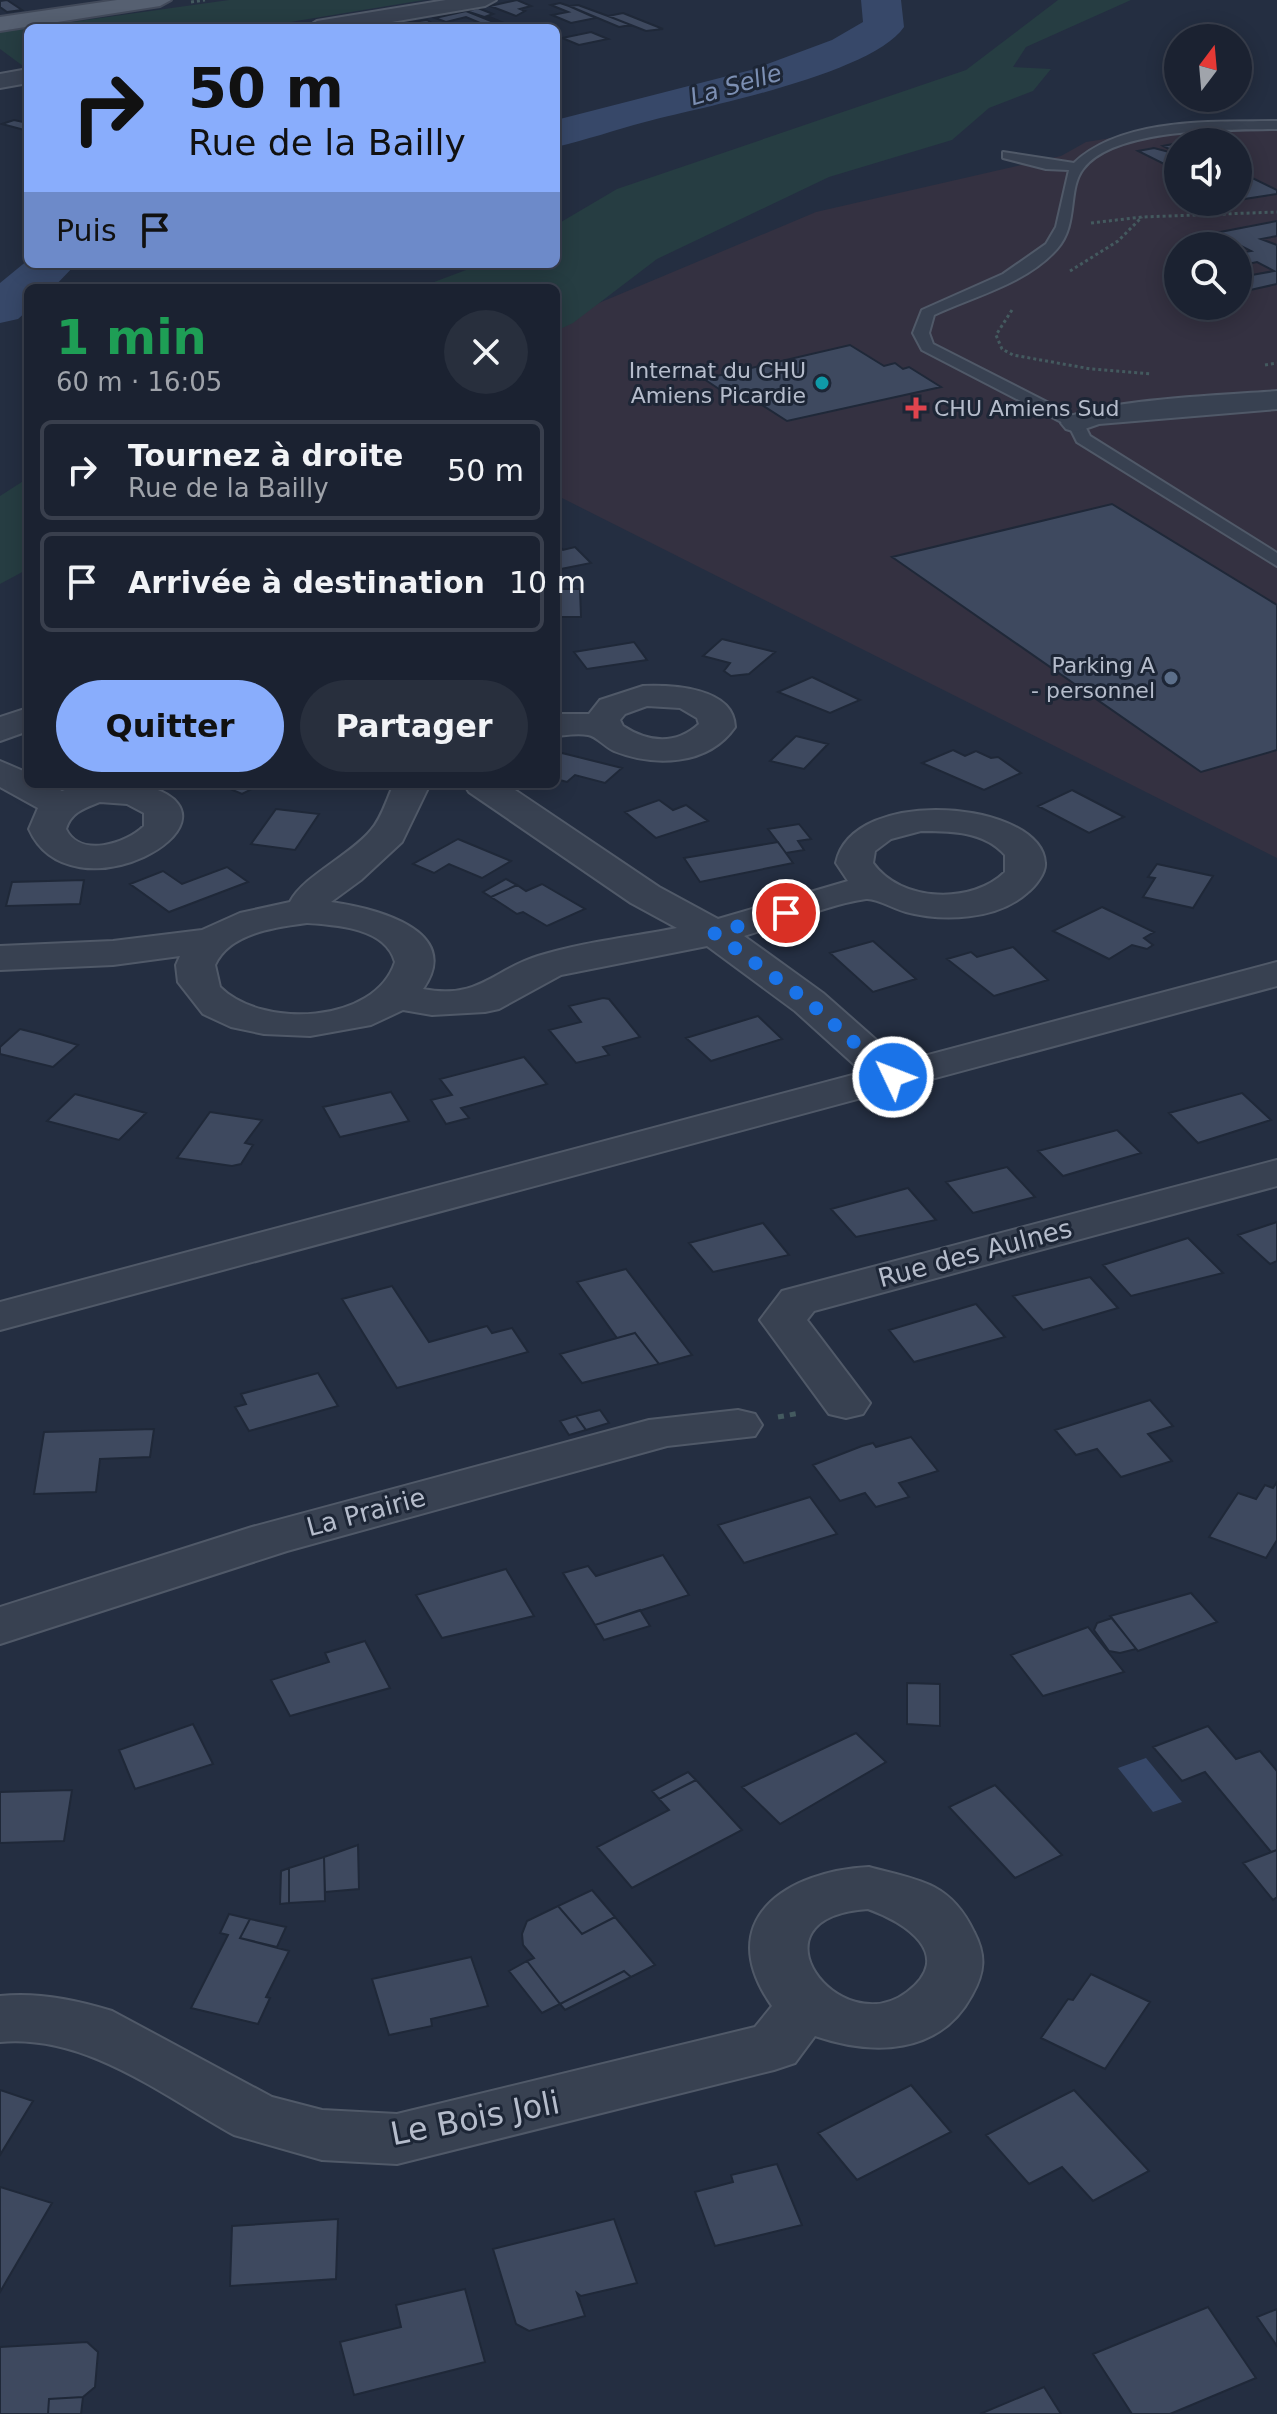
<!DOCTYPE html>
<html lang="fr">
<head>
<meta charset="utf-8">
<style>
	:root { --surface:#1b2231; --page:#282f3d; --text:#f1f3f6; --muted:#a0a4ab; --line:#393f4d; --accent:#89adfc }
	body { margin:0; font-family:"DejaVu Sans",sans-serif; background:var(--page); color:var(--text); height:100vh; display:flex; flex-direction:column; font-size:30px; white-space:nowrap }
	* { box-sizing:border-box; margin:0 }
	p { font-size:26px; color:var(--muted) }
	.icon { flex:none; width:44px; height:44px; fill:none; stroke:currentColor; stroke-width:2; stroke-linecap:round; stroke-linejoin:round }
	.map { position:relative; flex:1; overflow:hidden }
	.details { position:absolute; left:24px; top:284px; width:536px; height:504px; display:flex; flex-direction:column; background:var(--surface); border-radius:12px; box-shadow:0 4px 20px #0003,0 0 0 2px var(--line) }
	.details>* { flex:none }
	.guide { position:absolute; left:24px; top:24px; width:536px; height:244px; border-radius:12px; box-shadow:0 4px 20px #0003,0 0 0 2px var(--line); background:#89adfc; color:#111; overflow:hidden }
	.needle { width:52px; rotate:16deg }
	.fabs { position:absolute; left:1164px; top:24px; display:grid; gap:16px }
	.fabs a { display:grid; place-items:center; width:88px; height:88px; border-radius:50%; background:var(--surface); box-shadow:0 4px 20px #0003,0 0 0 2px var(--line); font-size:40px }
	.pin { position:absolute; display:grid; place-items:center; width:68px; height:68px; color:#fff; margin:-34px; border:4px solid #fff; border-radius:50%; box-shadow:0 2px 8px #0007 }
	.me { position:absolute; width:88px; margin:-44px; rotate:313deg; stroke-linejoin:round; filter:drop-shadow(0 0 6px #0008) }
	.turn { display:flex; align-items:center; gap:28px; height:168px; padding:0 32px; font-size:36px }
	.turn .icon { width:104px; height:104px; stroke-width:2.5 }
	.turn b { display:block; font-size:56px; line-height:68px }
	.then { display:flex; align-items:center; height:76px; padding:0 32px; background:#0003; gap:16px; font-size:30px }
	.round { display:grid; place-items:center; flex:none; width:84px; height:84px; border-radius:42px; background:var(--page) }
	.headline { display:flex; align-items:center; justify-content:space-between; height:136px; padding:0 32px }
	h1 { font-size:48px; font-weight:600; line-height:60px; color:#1e9e55 }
	.button { display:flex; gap:16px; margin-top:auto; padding:16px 32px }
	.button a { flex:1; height:92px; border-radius:48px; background:var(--accent); color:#111; font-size:32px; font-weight:600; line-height:92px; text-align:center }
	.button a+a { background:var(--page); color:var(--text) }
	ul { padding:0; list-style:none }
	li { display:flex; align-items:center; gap:24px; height:100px; margin:0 16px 12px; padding:0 16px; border:4px solid var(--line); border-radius:12px }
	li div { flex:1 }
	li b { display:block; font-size:30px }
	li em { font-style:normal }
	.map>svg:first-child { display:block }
	.medical { fill:#343141; fill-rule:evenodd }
	.green { fill:#263d42 }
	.water { fill:#374869 }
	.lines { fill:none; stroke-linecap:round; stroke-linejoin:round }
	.river { fill:#374869; fill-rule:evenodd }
	.building { fill:#3e495f; stroke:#1f2838; stroke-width:2 }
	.service-casing { stroke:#505968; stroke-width:4 }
	.minor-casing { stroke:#505968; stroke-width:4 }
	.tertiary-casing { stroke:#505968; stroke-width:4 }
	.primary-casing { stroke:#424a5a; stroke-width:4 }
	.path-far1 { stroke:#445a5f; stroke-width:3; stroke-dasharray:3 3; stroke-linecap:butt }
	.path { stroke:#445a5f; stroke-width:5; stroke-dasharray:6 6; stroke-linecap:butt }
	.service { fill:#384151; fill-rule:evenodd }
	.minor { fill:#384151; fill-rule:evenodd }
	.tertiary { fill:#384151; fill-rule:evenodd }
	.primary { fill:#566071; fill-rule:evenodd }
	.route { stroke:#1a73e8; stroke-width:14; stroke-dasharray:0 25.2 }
	.culture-dot { fill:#0f9aa8; stroke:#1d2636; stroke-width:3 }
	.health-dot { fill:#e0444e; stroke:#1d2636; stroke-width:3 }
	.service-dot { fill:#5c6f8a; stroke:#1d2636; stroke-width:3 }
	.labels { text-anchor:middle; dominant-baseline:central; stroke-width:6; stroke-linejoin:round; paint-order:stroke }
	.far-poi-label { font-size:22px; fill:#b5bccb; stroke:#1d2636; text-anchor:end }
	.far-water-label { font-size:24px; font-style:italic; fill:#7c8fb3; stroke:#1d2636 }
	.street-label { font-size:26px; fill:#b5bccb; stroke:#1d2636 }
	.near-street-label { font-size:32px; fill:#b5bccb; stroke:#1d2636 }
</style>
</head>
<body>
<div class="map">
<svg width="1277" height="2414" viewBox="0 0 1277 2414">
	<rect width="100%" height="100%" fill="#242e41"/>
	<path class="medical" d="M1277 120V858L556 495V321L816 212 1061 156 1086 142 1211 122ZM1178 142H1238V202H1178ZM1178 246H1238V306H1178Z"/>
	<path class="green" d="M229 0H424L254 28H28V65L23 66 0 49V32Z
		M1058 0H1131L1026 47 1013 67 1051 69 1033 91 989 108 952 140 829 177 657 259 573 323 556 331V288H418L482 264H556V225L617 189 966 70Z
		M28 478V569L0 584V496Z"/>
	<path class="water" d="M1146 1758 1182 1802 1153 1812 1118 1768Z"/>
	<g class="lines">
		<path class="river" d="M861 0H901L904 27C872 74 703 107 645 122 615 130 586 140 556 147V120L751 70 832 40 863 22Z
			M28 260V264H76L53 288H28V310L18 319 0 323V283Z"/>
	</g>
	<path class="building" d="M7 0 22 10 7 12 0 7V1Z
		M517 0 531 6 520 9 525 11 516 16 490 6Z
		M560 3 569 6 596 18 571 23 552 15 568 12 551 5Z
		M578 5 608 16 631 25 619 27 569 6Z
		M478 8 493 14 487 16 506 24 466 11Z
		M466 11 506 27 492 28 466 17 446 22 435 18Z
		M623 13 663 29 646 31 608 16Z
		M427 20 440 28H414L404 23Z
		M591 32 608 39 579 45 562 38Z
		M14 120 28 123V131L2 124Z
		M1178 143V171L1138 151 1154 148 1169 152 1173 151 1163 146Z
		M1238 171 1277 190V194L1238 200Z
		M1277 221V236L1261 239 1277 245V284L1246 291 1238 286V268L1252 275 1274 271 1257 262 1238 266V253L1251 251 1215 233Z
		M850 345 884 366 895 363 903 369 909 367 941 387 787 421 748 396 734 399 704 379Z
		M1112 504 1277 605V750L1201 772 892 557Z
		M556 542 563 550 575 547 591 563 556 570Z
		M556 589H580L581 617H556Z
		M722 639 775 652 749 674 731 676 724 671 730 663 703 656Z
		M634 642 647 660 587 669 574 652Z
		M812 677 860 700 830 713 778 692Z
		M796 736 828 744 804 769 770 761Z
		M953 750 965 756 976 751 991 758 998 757 1021 773 984 790 922 763Z
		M562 753 622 768 605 783 575 775 567 782 556 779V757Z
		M218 784H262L242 794Z
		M1072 790 1124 817 1089 833 1038 806Z
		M659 800 673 810 686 805 708 821 656 838 625 812Z
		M276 809 319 814 295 850 251 844Z
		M799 824 811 839 798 841 804 850 786 853 768 829Z
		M458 839 511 861 482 878 449 864 434 873 413 864Z
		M778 842 793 863 700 882 684 858Z
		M1157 864 1213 876 1193 908 1143 897 1155 878 1148 877Z
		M227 867 248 882 169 912 130 884 163 871 182 884Z
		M506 879 517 885 491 897 483 892Z
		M84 880 80 904 6 906 12 882Z
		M542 884 585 909 547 926 523 912 517 914 491 897 517 885 526 891Z
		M1102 907 1154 932 1144 938 1153 945 1147 949 1132 945 1109 959 1053 931Z
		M873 941 916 979 873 992 830 953Z
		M1013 947 1048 980 994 996 947 959 971 952 977 957Z
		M603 998 609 999 640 1037 603 1047 609 1055 576 1063 549 1030 581 1022 569 1006Z
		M758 1016 782 1039 711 1061 686 1038Z
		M20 1029 40 1034 78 1045 53 1067 0 1054V1047Z
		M524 1057 547 1084 461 1108 469 1118 446 1124 431 1100 452 1095 440 1079Z
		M391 1092 409 1121 340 1137 323 1107Z
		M1242 1093 1271 1120 1198 1143 1169 1113Z
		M75 1094 146 1113 119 1140 47 1121Z
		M210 1112 262 1120 245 1143 253 1145 241 1164 232 1166 177 1158Z
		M1117 1130 1141 1153 1063 1176 1038 1151Z
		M1007 1167 1035 1197 973 1213 946 1182Z
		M908 1188 936 1220 856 1237 831 1209Z
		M1277 1222V1261L1270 1264 1238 1235Z
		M763 1223 789 1255 713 1272 689 1243Z
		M1188 1238 1223 1273 1131 1296 1103 1265Z
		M626 1269 692 1355 659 1364 635 1333 617 1338 577 1282Z
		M1090 1277 1118 1308 1043 1330 1013 1296Z
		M392 1286 429 1342 487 1326 492 1333 512 1328 528 1352 397 1388 342 1299Z
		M976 1304 1005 1337 914 1362 889 1330Z
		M635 1333 659 1364 582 1383 560 1354Z
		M318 1373 338 1406 249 1431 235 1407 246 1404 241 1394Z
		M1150 1400 1173 1426 1148 1434 1172 1461 1121 1477 1097 1449 1076 1455 1055 1430Z
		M600 1410 609 1423 586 1430 576 1416Z
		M576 1416 586 1430 569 1435 560 1421Z
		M154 1429 150 1457 100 1459 96 1492 34 1494 44 1432Z
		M911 1437 938 1471 899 1483 909 1497 876 1507 865 1493 840 1501 813 1465 862 1446 873 1443 876 1447Z
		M1277 1482V1540L1266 1558 1209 1537 1238 1493 1256 1499 1265 1485 1273 1488Z
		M810 1497 837 1534 744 1563 718 1525Z
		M663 1555 689 1595 595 1625 563 1573 588 1566 596 1576Z
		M506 1569 534 1616 442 1638 416 1595Z
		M1191 1593 1217 1622 1138 1651 1110 1616Z
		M640 1610 650 1626 604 1640 595 1625Z
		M1112 1618 1136 1649 1120 1653 1109 1651 1094 1630 1097 1623Z
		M1088 1627 1124 1672 1043 1696 1011 1655Z
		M365 1641 390 1688 290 1716 271 1680 329 1662 325 1653Z
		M907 1683 940 1684V1726L907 1724Z
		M193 1724 213 1764 135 1789 119 1750Z
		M1208 1726 1236 1759 1260 1751 1277 1771V1850L1271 1852 1205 1772 1182 1781 1153 1747Z
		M856 1733 886 1762 780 1824 742 1787Z
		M688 1772 696 1780 659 1799 652 1791Z
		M696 1780 742 1830 632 1888 597 1847 669 1810 659 1799Z
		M995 1785 1062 1855 1015 1878 949 1807Z
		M72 1790 64 1841 0 1843V1792Z
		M358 1845 359 1889 325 1892 324 1857Z
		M1277 1850V1897L1273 1900 1243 1863Z
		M324 1857 325 1901 289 1903V1868Z
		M289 1868V1903L280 1904 281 1871Z
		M592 1890 615 1917 582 1934 558 1906Z
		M558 1906 582 1934 615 1917 655 1965 631 1977 624 1971 560 2004 527 1961 534 1958 523 1945 522 1934 527 1921Z
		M229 1914 250 1919 240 1938 289 1951 266 1997 270 1998 258 2024 191 2008 228 1935 220 1933Z
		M250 1919 286 1927 277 1947 240 1938Z
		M471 1957 488 2006 431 2019 432 2026 389 2035 372 1979Z
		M527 1961 560 2004 542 2013 509 1971Z
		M624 1971 631 1977 565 2010 560 2004Z
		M1091 1974 1150 2002 1105 2069 1041 2038 1068 1999 1073 2000Z
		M911 2085 951 2132 857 2180 818 2133Z
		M0 2090 33 2101 0 2155Z
		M1074 2090 1149 2171 1093 2201 1062 2167 1029 2184 986 2135Z
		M777 2164 802 2225 715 2246 695 2192 733 2182 731 2175Z
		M0 2187 52 2203 0 2292Z
		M338 2219 336 2279 230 2286 232 2226Z
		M614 2219 637 2283 581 2296 577 2293 585 2316 529 2331 516 2324 493 2249Z
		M465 2289 485 2362 354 2395 340 2342 401 2327 396 2305Z
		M1208 2307 1256 2378 1170 2414H1132L1093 2354Z
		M1277 2309V2346L1257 2317Z
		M87 2342 98 2352 95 2387 83 2397 49 2399 48 2414H0V2347Z
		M1044 2387 1061 2414H980Z
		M83 2397 81 2414H48L49 2399Z"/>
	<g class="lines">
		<g class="service-casing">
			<path id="service" d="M1277 121V129C1229 130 1115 127 1083 169 1067 190 1079 224 1057 249 1026 284 974 296 934 315L929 333 933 344 1082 420 1090 436 1277 553V566L1077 442 1069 426 922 350 913 333 922 310 1003 274 1046 244 1056 227 1069 170 1046 169 1003 158V152L1074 163C1123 117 1214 122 1277 121Z"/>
		</g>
		<g class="minor-casing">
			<path id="minor" d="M446 0H496L485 6 357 28H306L317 21Z
				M28 69V83L0 88V74Z
				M1277 391V409L1099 424 1076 432 1066 429 1061 423C1077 400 1242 394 1277 391Z
				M643 686C671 685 734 687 735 727 708 766 654 767 614 751 605 747 596 736 588 735 578 733 566 735 556 736V714H589L600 700ZM647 706 680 708 697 718 699 724C676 745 649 743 623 726L620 720 625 714Z
				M28 708V731L0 741V717Z
				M0 761 28 773V784H49L62 791C88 781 126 779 153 788 252 823 71 923 29 829L38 808 0 787ZM100 802 127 804 144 813V826C126 844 80 858 66 829 71 812 85 808 100 802Z
				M394 784H430L402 842 361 880 331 902C372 908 465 929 423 989 478 1000 493 970 538 956 582 942 632 937 677 928L631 903 469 792 464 784H506L659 887 718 919 848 881 836 863C852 784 1042 801 1045 863 1046 873 1035 887 1027 893 997 920 943 922 906 912 894 909 877 898 866 899 830 904 780 925 744 936L823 993 908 1068 914 1077 908 1086 893 1089 878 1086 795 1011 707 946 561 975 499 1009 485 1012 432 1015 403 1010 371 1025 310 1036 264 1034 231 1027 203 1014 178 982 176 965 180 956 113 965 0 970V946L113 941 202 930 240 913 290 902C303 876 351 855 371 830 382 818 387 798 394 784ZM921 831C950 831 984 831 1005 855V872C973 904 901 903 873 863L875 851 891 839ZM307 923C337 925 386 928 395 962 375 1024 262 1029 220 987L215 965C229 933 276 927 307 923Z
				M1277 1160V1186L814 1311 807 1320 870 1403 863 1414 846 1418 829 1414 760 1320 782 1291Z
				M738 1410 755 1414 762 1425 755 1436 667 1446 287 1551 0 1644V1607L252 1527 649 1420Z
				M869 1867C890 1873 914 1877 934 1887 953 1897 965 1913 974 1932 986 1955 985 1972 972 1995 940 2055 873 2056 815 2036L795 2063 774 2070 397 2164 322 2160 234 2135C162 2095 86 2034 0 2042V1996C37 1992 77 2000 112 2011L272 2097 322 2110 397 2114 755 2027 772 2006C711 1919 788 1871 869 1867ZM868 1909C905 1922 956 1955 907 1992 840 2043 743 1917 868 1909Z"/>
		</g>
		<g class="tertiary-casing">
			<path id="tertiary" d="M1277 962V986L0 1330V1302Z"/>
		</g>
		<g class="primary-casing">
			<path id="primary" d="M117 0H171L160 6 0 31V17Z"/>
		</g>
		<path class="path-far1" d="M191 2 205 0
			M1091 223 1142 217 1277 212
			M1070 271 1118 241 1142 217
			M1012 310 996 335 1002 349 1013 355 1091 369 1151 374
			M1265 365 1277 363"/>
		<path class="path" d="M778 1417 800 1413"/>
		<use href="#service" class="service"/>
		<use href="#minor" class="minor"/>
		<use href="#tertiary" class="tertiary"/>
		<use href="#primary" class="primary"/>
	</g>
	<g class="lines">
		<path class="route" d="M786 913 714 933 809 1002 893 1077"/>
	</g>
	<circle class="culture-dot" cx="822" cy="383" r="8"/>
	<path class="health-dot" d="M912 396h8v8h8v8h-8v8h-8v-8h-8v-8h8z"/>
	<circle class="service-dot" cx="1171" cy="678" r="8"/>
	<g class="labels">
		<g class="far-poi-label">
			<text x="806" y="370">Internat du CHU<tspan x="806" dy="25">Amiens Picardie</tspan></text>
			<text x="934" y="408" text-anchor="start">CHU Amiens Sud</text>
			<text x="1155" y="665">Parking A<tspan x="1155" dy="25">- personnel</tspan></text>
		</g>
		<g class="far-water-label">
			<text transform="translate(736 85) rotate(-16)">La Selle</text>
		</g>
		<g class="street-label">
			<text transform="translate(975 1253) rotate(-15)">Rue des Aulnes</text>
			<text transform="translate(366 1512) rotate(-15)">La Prairie</text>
		</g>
		<g class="near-street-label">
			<text transform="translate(475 2118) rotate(-11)">Le Bois Joli</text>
		</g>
	</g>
</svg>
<div class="fabs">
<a><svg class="needle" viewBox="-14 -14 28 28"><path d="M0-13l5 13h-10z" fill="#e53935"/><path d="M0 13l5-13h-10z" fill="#a0a4ab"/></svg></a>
<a><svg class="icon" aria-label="sound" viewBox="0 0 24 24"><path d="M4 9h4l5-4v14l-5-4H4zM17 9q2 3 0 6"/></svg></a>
<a><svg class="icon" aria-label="search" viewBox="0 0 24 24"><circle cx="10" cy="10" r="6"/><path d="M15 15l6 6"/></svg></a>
</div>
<div class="pin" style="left:786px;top:913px;background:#d93025"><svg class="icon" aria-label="arrive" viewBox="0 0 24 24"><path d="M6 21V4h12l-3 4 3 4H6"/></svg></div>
<svg class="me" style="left:893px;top:1077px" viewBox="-20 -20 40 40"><circle r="17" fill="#1a73e8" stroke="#fff" stroke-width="3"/><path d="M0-11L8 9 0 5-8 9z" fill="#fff"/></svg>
<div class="guide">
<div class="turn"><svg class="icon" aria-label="right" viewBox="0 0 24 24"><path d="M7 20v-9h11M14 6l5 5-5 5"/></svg><div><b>50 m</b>Rue de la Bailly</div></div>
<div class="then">Puis<svg class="icon" aria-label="arrive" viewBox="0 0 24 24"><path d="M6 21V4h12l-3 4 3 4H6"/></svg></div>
</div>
<section class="details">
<div class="headline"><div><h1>1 min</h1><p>60 m · 16:05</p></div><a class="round"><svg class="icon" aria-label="close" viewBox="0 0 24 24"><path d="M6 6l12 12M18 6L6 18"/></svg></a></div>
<ul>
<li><svg class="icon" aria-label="right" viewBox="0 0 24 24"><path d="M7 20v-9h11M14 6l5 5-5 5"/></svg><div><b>Tournez à droite</b><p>Rue de la Bailly</p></div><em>50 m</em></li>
<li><svg class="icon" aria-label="arrive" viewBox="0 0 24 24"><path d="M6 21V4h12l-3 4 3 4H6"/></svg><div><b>Arrivée à destination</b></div><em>10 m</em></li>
</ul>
<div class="button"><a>Quitter</a><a>Partager</a></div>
</section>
</div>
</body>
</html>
